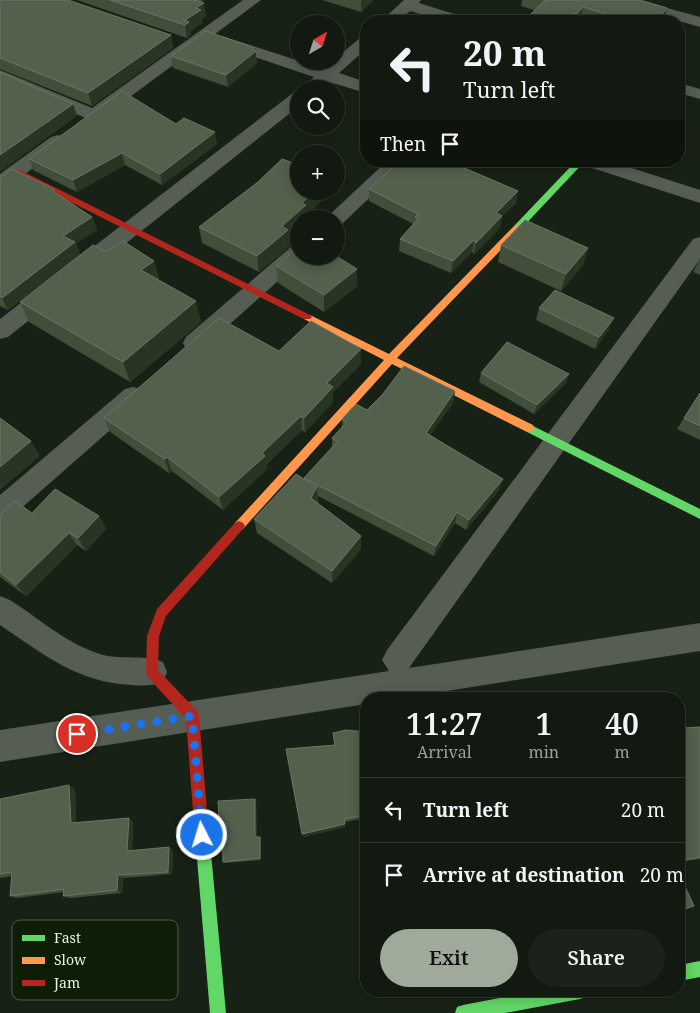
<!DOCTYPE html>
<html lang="en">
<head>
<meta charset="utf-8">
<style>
	:root { --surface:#121910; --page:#1b2219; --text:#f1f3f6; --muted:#9ca09f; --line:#313830; --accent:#9faa9b }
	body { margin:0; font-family:"Noto Serif",serif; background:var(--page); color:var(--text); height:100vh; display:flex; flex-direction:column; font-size:19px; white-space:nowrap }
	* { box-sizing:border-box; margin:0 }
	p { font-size:16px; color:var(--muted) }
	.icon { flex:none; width:28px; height:28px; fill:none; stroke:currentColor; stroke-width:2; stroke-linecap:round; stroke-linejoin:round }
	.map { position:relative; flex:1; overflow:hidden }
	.side { position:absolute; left:360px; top:692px; width:325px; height:305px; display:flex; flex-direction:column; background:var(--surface); border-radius:20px; box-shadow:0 2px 12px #0003,0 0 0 1px var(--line) }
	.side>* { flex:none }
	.guide { position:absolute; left:360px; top:15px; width:325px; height:152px; border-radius:20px; box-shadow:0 2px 12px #0003,0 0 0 1px var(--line); background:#121910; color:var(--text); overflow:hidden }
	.needle { width:32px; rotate:39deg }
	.fabs { position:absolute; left:290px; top:15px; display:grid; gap:10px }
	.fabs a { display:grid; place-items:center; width:55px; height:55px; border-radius:50%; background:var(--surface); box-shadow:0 2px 12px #0003,0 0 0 1px var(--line); font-size:25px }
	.pin { position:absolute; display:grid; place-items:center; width:42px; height:42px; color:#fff; margin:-21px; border:2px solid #fff; border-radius:50%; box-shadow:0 1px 5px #0007 }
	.me { position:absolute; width:55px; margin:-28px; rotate:355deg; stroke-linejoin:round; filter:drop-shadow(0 0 4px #0008) }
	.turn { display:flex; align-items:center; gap:18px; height:105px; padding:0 20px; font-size:22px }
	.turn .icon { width:65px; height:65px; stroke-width:2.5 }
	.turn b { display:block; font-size:35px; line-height:42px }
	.then { display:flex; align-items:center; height:48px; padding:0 20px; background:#0003; gap:10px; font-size:19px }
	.eta { display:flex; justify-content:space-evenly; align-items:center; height:85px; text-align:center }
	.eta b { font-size:30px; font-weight:600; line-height:35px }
	.cta { display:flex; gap:10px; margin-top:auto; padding:10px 20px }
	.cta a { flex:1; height:58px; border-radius:30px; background:var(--accent); color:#111; font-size:20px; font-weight:600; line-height:58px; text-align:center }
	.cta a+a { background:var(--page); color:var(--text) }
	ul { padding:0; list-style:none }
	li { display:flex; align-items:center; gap:15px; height:65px; padding:0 20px; border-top:1px solid var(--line) }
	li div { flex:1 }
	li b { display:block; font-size:19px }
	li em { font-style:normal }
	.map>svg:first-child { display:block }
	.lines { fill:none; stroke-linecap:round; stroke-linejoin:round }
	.street { fill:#565d53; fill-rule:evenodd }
	.fast { fill:#63d668; fill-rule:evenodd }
	.slow { fill:#ff974d; fill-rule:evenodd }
	.jam { fill:#b3261e; fill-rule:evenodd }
	.wall { fill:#414e3a }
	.shaded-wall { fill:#293523 }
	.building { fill:#53604c; stroke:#6a7764 }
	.route { stroke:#1a73e8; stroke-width:9; stroke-dasharray:0 16.2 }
	.key { fill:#0d1d06; stroke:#4e5d48; stroke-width:1 }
	.key-label { font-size:14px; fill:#e7f3e3 }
</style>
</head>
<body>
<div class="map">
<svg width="700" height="1013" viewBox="0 0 700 1013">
	<rect width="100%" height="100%" fill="#182115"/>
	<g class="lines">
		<path class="street" d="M243 0H261L100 119H88L0 81V70L92 108Z
			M404 0H421L419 3 467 18 469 21H445L410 11 398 21H381Z
			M613 0H638L700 17V27L615 3Z
			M222 36 324 69 332 61H336V58L360 38 366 36V49L339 73 366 82V93L329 82 322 88H310L307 84 314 77 216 44 214 41 216 38Z
			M679 83 700 89V99L679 93Z
			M299 92V106L8 337 0 339V319L293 93Z
			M58 135 65 137 67 141 65 145 7 187 0 189V174L51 137Z
			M387 161H408L342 224 336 225V219H325Z
			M581 161H610L700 190V203L583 165Z
			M700 237V259L409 668 700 623V651L396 699H366V704L0 762V730L389 671 382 660 387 650 693 239Z
			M299 244V256H306L202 349 194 351 186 349 183 343 186 337 292 246Z
			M133 387 141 389 145 396 141 403 9 519 0 522V495L125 389Z
			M0 596 10 600C40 619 73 649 108 656 127 659 145 655 163 662L167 672 163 682C152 686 144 686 132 685 78 683 43 654 0 625Z"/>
		<path class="fast" d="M576 161H585L520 230H514V226Z
			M529 424 700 509V519L525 431 524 428 525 425Z
			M200 804 205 806 207 811 226 1013H210L193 811 195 806Z
			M700 961V977L679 981V965Z
			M537 991H588L586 997 580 999 505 1013H455L457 1007 463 1005Z"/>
		<path class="slow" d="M517 225 521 228 520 230 397 358 533 425 534 428 533 431H525L392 364 243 529 239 531 235 529 233 526 235 523 384 360 304 319V315H310L389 354 514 226Z"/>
		<path class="jam" d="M20 170 310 315 312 317 310 319H304L17 175V171Z
			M239 521 243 523 245 526 243 529 166 616 159 636 158 670 197 711 199 716 207 811 205 816 200 818 195 816 193 811 186 719 147 676 146 672 147 636 157 609 235 523Z"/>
	</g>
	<path class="wall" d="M0 0 171 35 173 48 92 106 0 69Z
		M77 0H204L200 2 206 16 202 19V23L191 31V35L187 38Z
		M322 0H373L361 12Z
		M522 0H640L667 8 663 21H526L527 18 534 10 521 6Z
		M255 48 257 63 228 87 173 68 171 56Z
		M176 124 217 144 162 185 125 165 77 192 33 170 29 159Z
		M0 176 55 192 92 217 97 230 76 243 80 255 8 310 1 306 0 307Z
		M369 189 516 203 502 216 500 228 474 254 472 252 451 273 399 251 400 239 413 224 369 201Z
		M329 193 307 215V219H299V228L289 237 290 246 259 272 202 243 199 227Z
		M501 245 588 248 583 265 561 291 498 262Z
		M106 252 154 261 159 280 201 322 130 382 29 322 20 302Z
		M700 258V275L693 272Z
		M276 266 357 269V286L324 312 278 283Z
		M539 308 609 329 595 349 536 320Z
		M361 349V364L333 392V402L305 432 302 430 266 465 267 469 223 510 172 471 169 473 110 432 104 418 279 351Z
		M481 373 566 383 534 414 479 382Z
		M455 391 453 403 430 435 503 479 499 490 466 530 455 523 434 556 318 496V502L317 503 361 536V549L332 583 257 533 254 519 304 479 332 447V438L342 427V419L367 410Z
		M700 393V440L677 429Z
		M32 513 99 516 106 529 86 551 77 545 26 596 0 577V515Z
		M700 727V859L679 862V730L682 728Z
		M366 732V818L345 822V827L303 837 335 746 333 733Z
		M75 789 76 822H133L132 851 173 850 172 874 123 878 122 893 70 898 63 896 64 892 17 898 10 896 12 876 0 878V799Z
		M256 801 257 837H260L261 839V860L224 863 223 862 222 836 220 834Z"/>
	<path class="shaded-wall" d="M362 0H373L361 12V1Z
		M204 3 206 16 202 19V23L191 31V35L187 38 185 25V20L196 8Z
		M583 7 580 21H575L577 14Z
		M667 8 663 21H657Z
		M573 13 571 21H566Z
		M171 35 173 48 92 106 88 93Z
		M255 48 257 63 228 87 226 75Z
		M73 104 77 116 0 172V155Z
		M215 132 217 144 162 185 160 174Z
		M122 153 125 165 77 192 73 180Z
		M314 191H329V193L307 215V219H299V228L289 237 290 246 259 272 257 256 302 203Z
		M518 191 516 203 493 225 496 213Z
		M502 216 500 228 474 254 476 243Z
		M92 217 97 230 76 243 80 255 8 310 2 298 63 236Z
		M474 240 472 252 451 273 453 261Z
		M588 248 583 265 561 291 566 274Z
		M154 261 159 282 141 270Z
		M357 269V286L324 312V295Z
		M196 301 201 322 130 382 123 362Z
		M614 318 609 329 595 349 599 337Z
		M361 349V364L333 392V402L305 432 304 418 327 383Z
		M569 374 566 383 534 414 537 405Z
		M455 391 453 403 424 444 426 433Z
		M301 416 302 430 266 465 267 469 223 510 219 497 262 453Z
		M31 441 40 456 0 490V467Z
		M167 457 172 471 169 473 165 459Z
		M503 479 499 490 466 530 469 520Z
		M317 487 318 502 312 512 311 498Z
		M457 512 455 523 434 556 436 546Z
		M99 516 106 529 86 551 78 538Z
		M69 533 77 545 26 596 16 585Z
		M361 536V549L332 583V571Z
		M69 785 75 789 76 826 71 823Z
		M255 799 256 801 257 839 255 837Z
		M129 818 133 822 132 854 127 851Z
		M345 824V827L303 837 302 834Z
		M260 837 261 839V860L260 858Z
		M169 847 173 850 172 874 168 872Z
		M118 875 123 878 122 893 117 890Z"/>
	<path class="building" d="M0 0H68L171 35 88 93 0 58Z
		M110 0H195L204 3 196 8 201 10 185 20 189 22 185 25Z
		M545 0H640L667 8 657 21H628L583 7 577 14 573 13 566 21H539L527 18Z
		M206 31 255 48 253 50 256 51 226 75 171 56Z
		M0 72 73 104 0 155Z
		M122 91 176 124 184 118 215 132 160 174 122 153 73 180 29 159Z
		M282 159 299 165V191H314L302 203 306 205 282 226 288 230 257 256 199 227 258 182Z
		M400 161H448L518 191 496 213 502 216 476 243 474 240 453 261 400 239 419 218 415 217 418 214 369 189Z
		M12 169 54 189V192L92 217 63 236 75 242 2 298 0 296V176H2Z
		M525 220 588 248 566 274 501 245Z
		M123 241 154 261 141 270 196 301 123 362 20 302 93 245 106 252Z
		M299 246V256H336L357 269 324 295 276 266Z
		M555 290 614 318 599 337 539 308Z
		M219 318 279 351 311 321 361 349 327 383 333 387 304 418 301 416 262 453 265 456 219 497 167 457 165 459 104 418Z
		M507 342 569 374 537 405 481 373Z
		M404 366 455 391 426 433 503 479 469 520 457 512 436 546 304 478 337 442 332 438 346 423 342 419 356 404 367 410 383 394Z
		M700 393V426L684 418Z
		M0 418 31 441 0 467Z
		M296 474 317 487 311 498 361 536 332 571 254 519Z
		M55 489 99 516 78 538 69 533 16 585 0 572V515L15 501 32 513Z
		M700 727V857L679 861V733H683L682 728Z
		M346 730 366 732V815L344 819 345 824 302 834 286 749 335 745 333 733Z
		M69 785 71 823 129 818 127 851 169 847 168 872 118 875 117 890 63 896 64 889 10 896 12 872 0 874V799Z
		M255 799V837H260V858L223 862 222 834H220L218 801Z
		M679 873 694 906 679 911Z"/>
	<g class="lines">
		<path class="route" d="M77 734 192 716 202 835"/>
	</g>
	<rect x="12" y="920" width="166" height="80" rx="8" class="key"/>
	<rect x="22" y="935" width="23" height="6" fill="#63d668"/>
	<rect x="22" y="957" width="23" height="7" fill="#ff974d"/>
	<rect x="22" y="980" width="23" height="6" fill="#b3261e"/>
	<g class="key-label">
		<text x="54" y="943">Fast</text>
		<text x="54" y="965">Slow</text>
		<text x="54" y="988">Jam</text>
	</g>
</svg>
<div class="fabs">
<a><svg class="needle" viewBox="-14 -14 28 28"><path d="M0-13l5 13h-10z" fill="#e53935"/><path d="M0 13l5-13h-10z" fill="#9ca09f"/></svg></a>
<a><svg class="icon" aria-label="search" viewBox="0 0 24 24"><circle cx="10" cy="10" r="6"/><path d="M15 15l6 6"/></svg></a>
<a>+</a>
<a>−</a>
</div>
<div class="pin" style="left:77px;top:734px;background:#d93025"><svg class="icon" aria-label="arrive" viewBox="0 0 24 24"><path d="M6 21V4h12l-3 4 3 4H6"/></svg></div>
<svg class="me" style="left:202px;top:835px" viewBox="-20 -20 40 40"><circle r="17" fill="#1a73e8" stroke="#fff" stroke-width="3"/><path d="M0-11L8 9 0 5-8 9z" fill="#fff"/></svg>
<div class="guide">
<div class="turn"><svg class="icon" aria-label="left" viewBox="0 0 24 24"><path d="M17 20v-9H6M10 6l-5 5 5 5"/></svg><div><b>20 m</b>Turn left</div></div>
<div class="then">Then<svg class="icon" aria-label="arrive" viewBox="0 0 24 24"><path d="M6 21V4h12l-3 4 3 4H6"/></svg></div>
</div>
<section class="side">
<div class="eta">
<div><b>11:27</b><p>Arrival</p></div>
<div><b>1</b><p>min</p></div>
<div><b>40</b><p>m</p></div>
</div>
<ul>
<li><svg class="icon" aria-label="left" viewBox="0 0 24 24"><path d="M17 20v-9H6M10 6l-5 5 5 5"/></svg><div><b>Turn left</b></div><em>20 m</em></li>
<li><svg class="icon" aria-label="arrive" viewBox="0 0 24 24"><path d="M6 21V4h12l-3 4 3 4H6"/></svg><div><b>Arrive at destination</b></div><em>20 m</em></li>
</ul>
<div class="cta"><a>Exit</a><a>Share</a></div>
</section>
</div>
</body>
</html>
